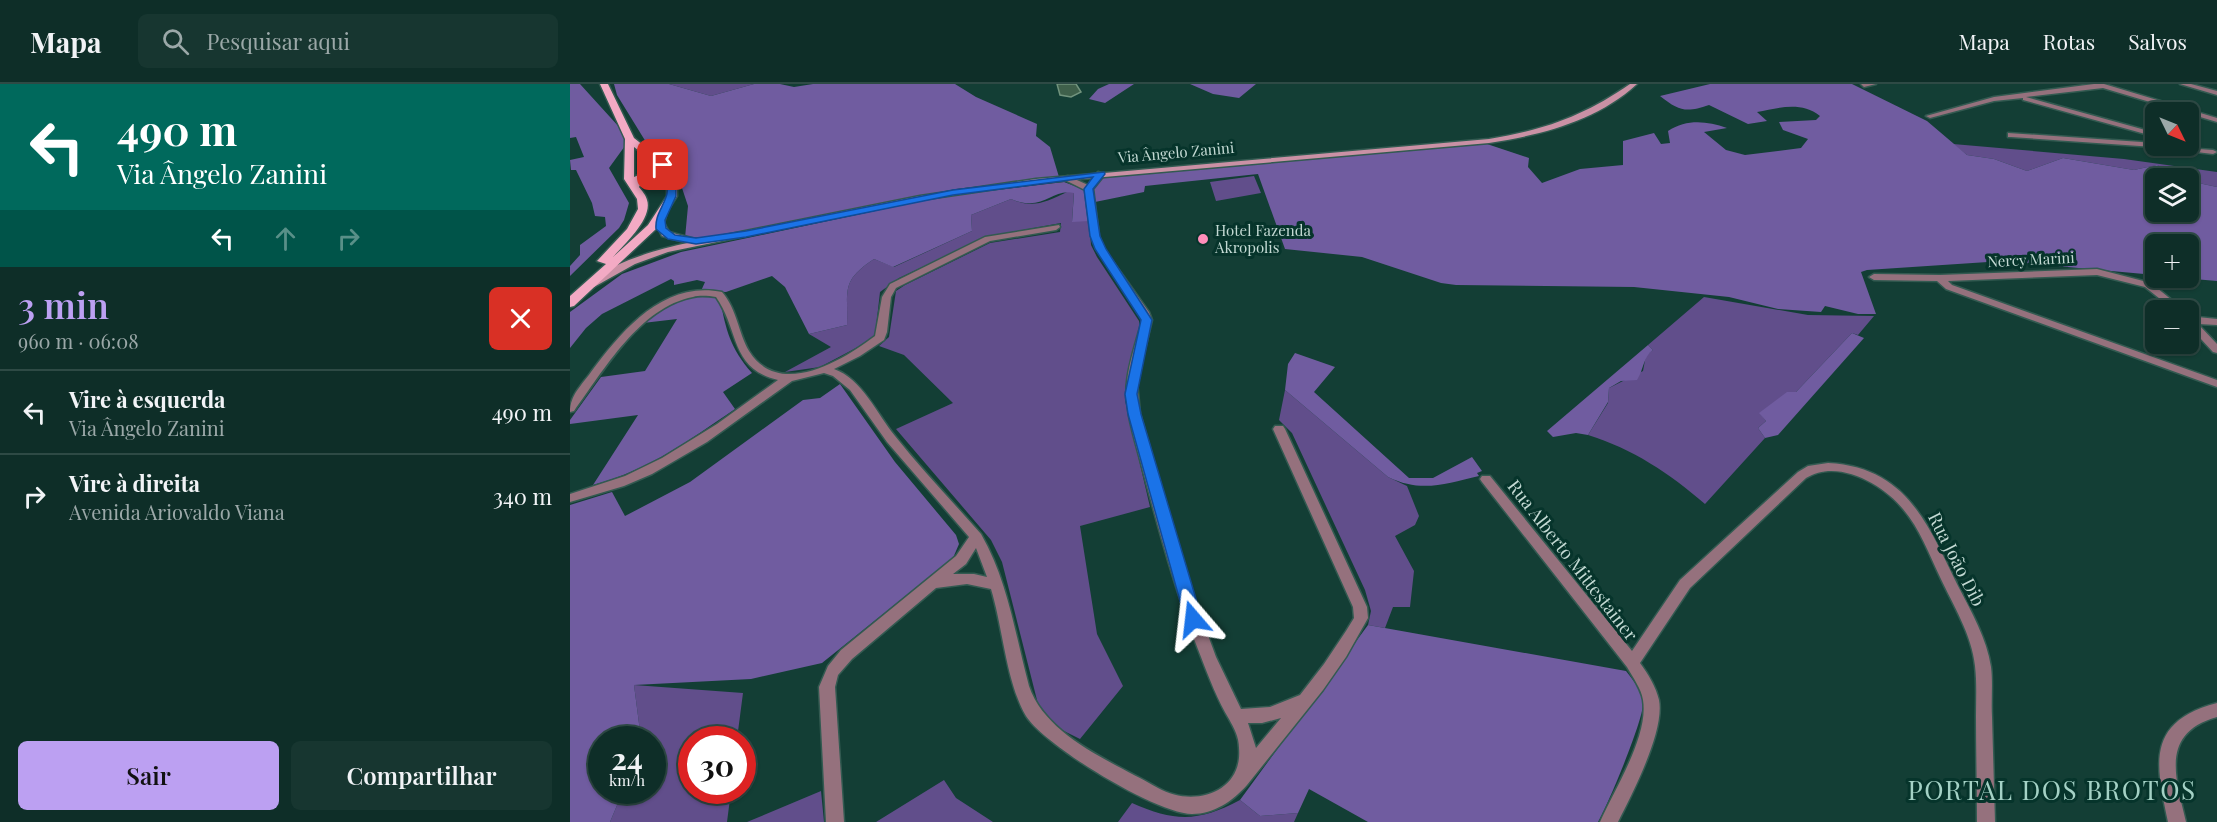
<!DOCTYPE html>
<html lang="pt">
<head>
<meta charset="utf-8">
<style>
	:root { --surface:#0e2e28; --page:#173630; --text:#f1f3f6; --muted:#9ba8a8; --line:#2e4a45; --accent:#bca0f2 }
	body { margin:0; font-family:"Playfair Display",serif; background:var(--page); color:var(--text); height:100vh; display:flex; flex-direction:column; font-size:22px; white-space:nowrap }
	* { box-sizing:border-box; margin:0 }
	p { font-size:20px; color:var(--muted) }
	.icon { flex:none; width:33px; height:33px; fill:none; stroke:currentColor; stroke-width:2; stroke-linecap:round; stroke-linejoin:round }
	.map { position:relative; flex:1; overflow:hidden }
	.sheet { display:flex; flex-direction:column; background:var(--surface); width:570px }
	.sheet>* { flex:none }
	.banner { background:#00695c; color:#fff; overflow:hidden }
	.needle { width:39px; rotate:133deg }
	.controls { position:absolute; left:1575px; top:18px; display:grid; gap:12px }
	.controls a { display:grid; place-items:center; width:54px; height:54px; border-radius:9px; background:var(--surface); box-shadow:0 2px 4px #0004,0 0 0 2px var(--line); font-size:30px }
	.speed { position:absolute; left:18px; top:642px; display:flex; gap:12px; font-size:30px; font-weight:700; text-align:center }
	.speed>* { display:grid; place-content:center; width:78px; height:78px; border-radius:50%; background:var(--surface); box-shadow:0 2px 4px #0004,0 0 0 2px var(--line); line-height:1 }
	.speed small { font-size:15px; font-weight:400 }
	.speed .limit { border:9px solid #d22; background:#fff; color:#111 }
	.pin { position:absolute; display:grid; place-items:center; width:51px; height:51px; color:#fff; margin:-26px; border-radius:12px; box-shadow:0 3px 9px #0006 }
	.me { position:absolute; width:66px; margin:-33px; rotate:343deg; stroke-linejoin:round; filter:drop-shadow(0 0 4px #0008) }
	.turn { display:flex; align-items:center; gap:21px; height:126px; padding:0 18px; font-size:27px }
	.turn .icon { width:78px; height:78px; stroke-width:2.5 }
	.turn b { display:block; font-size:42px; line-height:51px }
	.lanes { display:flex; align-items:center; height:57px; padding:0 18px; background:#0003; justify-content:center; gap:30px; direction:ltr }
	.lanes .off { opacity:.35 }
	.round { display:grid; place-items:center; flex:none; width:63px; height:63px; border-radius:9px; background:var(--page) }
	.head { display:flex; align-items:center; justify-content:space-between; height:102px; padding:0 18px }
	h1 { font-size:36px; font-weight:600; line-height:45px; color:var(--accent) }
	.primary-button { display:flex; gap:12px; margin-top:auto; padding:12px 18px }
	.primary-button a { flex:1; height:69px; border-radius:9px; background:var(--accent); color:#111; font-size:24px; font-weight:600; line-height:69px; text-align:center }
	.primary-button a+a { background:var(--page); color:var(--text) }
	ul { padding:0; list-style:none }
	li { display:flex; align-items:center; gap:18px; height:84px; padding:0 18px; border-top:2px solid var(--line) }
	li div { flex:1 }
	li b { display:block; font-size:22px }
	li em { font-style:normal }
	header { display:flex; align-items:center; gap:36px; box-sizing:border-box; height:84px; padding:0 30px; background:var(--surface); border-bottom:2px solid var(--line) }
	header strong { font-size:28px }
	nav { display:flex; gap:33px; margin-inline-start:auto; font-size:21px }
	.search { width:420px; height:54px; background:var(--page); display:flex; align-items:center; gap:15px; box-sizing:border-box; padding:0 21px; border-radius:9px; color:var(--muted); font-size:22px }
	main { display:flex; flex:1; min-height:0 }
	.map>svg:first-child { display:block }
	.green { fill:#614e8b }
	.forest { fill:#705ca0 }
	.building { fill:#3f604b; stroke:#71937d; stroke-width:1.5 }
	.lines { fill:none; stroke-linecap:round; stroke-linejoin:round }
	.street-casing { stroke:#335a51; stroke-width:3 }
	.secondary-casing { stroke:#335a51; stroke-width:3 }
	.primary-casing { stroke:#335a51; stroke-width:3 }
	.street { fill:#95717d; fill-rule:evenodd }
	.secondary { fill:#ca91a5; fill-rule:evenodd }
	.primary { fill:#f3aac4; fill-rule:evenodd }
	.route { fill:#1a73e8; stroke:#114b97; stroke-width:1.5 }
	.poi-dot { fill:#ff8eba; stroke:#06342b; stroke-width:2 }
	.labels { text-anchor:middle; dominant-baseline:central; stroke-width:6; stroke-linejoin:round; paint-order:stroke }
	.far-street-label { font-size:15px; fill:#c3d9d3; stroke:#06342b }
	.far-poi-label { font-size:15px; fill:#c3d9d3; stroke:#06342b; text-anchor:start }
	.street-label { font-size:18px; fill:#c3d9d3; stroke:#06342b }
	.near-quarter-label { font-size:26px; letter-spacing:1.5px; fill:#a4d1c5; stroke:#06342b }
</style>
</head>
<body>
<header>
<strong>Mapa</strong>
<div class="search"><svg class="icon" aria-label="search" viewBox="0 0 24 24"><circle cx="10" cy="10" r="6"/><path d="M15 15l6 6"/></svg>Pesquisar aqui</div>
<nav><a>Mapa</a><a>Rotas</a><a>Salvos</a></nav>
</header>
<main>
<section class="sheet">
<div class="banner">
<div class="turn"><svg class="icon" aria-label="left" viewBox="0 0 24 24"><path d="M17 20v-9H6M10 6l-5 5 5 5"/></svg><div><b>490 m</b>Via Ângelo Zanini</div></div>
<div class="lanes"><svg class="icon" aria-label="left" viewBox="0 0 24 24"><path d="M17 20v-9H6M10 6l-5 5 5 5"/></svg><svg class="icon off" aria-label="ahead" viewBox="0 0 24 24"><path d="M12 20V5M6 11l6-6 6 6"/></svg><svg class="icon off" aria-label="right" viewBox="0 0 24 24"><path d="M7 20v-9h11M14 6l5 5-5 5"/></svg></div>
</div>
<div class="head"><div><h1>3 min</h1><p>960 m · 06:08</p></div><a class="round" style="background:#d93025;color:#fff"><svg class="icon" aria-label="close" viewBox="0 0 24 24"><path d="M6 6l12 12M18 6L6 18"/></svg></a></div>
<ul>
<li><svg class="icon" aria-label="left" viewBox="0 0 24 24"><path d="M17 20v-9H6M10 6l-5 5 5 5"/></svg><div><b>Vire à esquerda</b><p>Via Ângelo Zanini</p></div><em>490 m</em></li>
<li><svg class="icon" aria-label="right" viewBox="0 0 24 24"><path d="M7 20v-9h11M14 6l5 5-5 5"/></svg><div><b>Vire à direita</b><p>Avenida Ariovaldo Viana</p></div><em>340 m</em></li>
</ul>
<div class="primary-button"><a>Sair</a><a>Compartilhar</a></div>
</section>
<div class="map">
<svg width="1647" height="738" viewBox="0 0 1647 738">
	<rect width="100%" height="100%" fill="#133e35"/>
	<path class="green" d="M99 0H184L141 12Z
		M1383 60 1554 75 1647 88V103L1619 97 1618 94H1612L1587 81 1564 86 1493 74 1457 87 1424 75 1397 71Z
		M684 92 691 109 646 117 640 98Z
		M497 108H504L502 137H519L521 161 527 173 569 237C572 264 553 288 555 316L580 423 510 442 527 550 553 602 510 655 486 643 468 620 432 478 421 456 326 345 383 319 334 271 309 262 319 253 326 207 335 201 420 159 490 148 491 139 419 152 329 194 310 208 305 252 301 256 250 283 215 288 261 263 239 250 277 241C278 205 271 197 304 175L324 183 402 147 401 131 441 115C464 125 475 118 497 108Z
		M1134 213 1238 231 1304 232 1288 251 1282 249 1226 308 1190 329 1196 337 1188 344 1195 354 1135 420C1099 389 1063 365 1018 351L1038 319 1039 304 1073 287 1076 271 1083 266 1078 261Z
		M715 306 818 393 837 402 849 432 845 441 825 452 844 487 840 523H823L815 544 798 541 801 527 795 506 722 349 709 336Z
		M64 601 173 609 167 655 122 656V706L161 707 157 738H40L53 707 82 706V656L71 655Z
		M374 696 386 714 423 738H306Z
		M251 707 254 738H177Z
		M670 716 690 732 728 729 724 738H548L562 719C605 738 629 738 670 716Z"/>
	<path class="forest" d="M0 0H10L60 55 39 84 59 119 54 136 49 144 0 192V182L10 171V161L36 142 35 133 25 132 22 119 6 86H1L0 76 14 73 6 53 0 54Z
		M44 0H99L141 12 184 0H210L224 3 243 0H385L406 13 467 40 466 52 480 63 489 93 386 105 146 153 115 154 118 122 108 92 93 73 79 63 47 11Z
		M539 0H564L535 19 519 15 528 5Z
		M620 0H686L669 14 643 10Z
		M1140 0H1282L1357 37 1397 71 1424 75 1457 87 1493 74 1564 86 1587 81 1612 94H1586V128H1618L1619 97 1647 103V197L1612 194H1618V160H1586L1585 191 1433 177 1297 186 1291 188 1306 230H1288L1255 222 1251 228 1208 225 1159 213 1064 203 886 201 871 199 792 173 715 165 688 90 575 102 574 108 525 118C523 106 522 100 533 93L917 60 959 74 958 83 972 99 1010 85 1053 81V57L1084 49 1091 60 1100 59 1098 47C1117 35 1136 37 1157 44L1134 48 1156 66 1175 71 1231 64 1238 55 1213 46 1209 38 1246 36 1250 32C1231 17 1209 24 1187 28L1197 37 1178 40 1139 21C1116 29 1109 27 1090 12Z
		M494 98 515 106 519 137 502 138 504 109C481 104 474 129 441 115L401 131 402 147 323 183 304 175C271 197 278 205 277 241L239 250 215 203 202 192 156 208 131 207 135 198 127 196 104 201V197L101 195 32 230 16 244 0 264V228L52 190 111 168 376 112Z
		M137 211 150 215C156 246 160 264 182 289L153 308 165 325C118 357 79 386 23 401L68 331 0 340V336L31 293 75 287 107 235 73 239C85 220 115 214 137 211Z
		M1282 249 1294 254 1208 351 1195 354 1188 344 1196 337 1189 329 1217 308H1226Z
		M1078 261 1083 266C1073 273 1074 285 1067 296L1051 297 1039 304 1038 318 1018 351 1006 349 983 353 977 347Z
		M725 269 765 283 744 308 839 394H863L902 373 912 387 907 389 909 392C875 400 851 409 818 393L715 306 718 280Z
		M270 300 325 378 386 451 389 460 383 474 252 579 181 595 64 601 71 655 32 656V706L53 707 40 738H0V421L42 408 55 432 120 398 233 316 250 314Z
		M798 541 1056 587C1063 596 1073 607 1073 620 1073 637 1038 721 1028 738H798L739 705 728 729 690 732 670 716Z"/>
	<path class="building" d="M487 0H506L511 8 501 13 490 11Z"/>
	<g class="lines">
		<g class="street-casing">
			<path id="street" d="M1291 0H1306L1294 3Z
				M1524 0H1534L1647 34V38L1533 4 1456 13 1586 49V53L1453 16V14L1424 17 1360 34 1356 32 1424 13Z
				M1610 0H1621L1647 7V11Z
				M1438 49 1586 59V62L1643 66 1647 68 1643 70 1584 63 1441 53H1438Z
				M528 88 535 90 523 105 529 152 534 165 579 228 582 236 567 298 570 330 621 505 646 573 671 625 700 623 730 611 754 580 776 547 784 534 783 523 703 345 705 342H713L715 345 797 523 798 534 776 573 753 606 677 701C663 717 644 730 622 730 587 730 475 662 456 632 436 598 433 544 421 505L397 500 366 504 282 575 268 591 265 603 274 738H256L249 603 258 582 271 566 386 472 399 453 317 358 280 306 263 292 254 289 222 297 137 358 82 390 54 402 0 418V410L55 392 92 374 147 340 208 296C160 285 169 245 146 213 139 212 130 211 123 213 70 223 34 286 4 327L0 328C0 311 12 301 21 288 52 246 94 196 152 208 167 225 168 248 179 267 209 315 272 277 305 252L312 213 320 200 415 153 489 141 490 143 486 146 420 157 326 204 321 213 317 248 314 256 290 272 264 285C292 295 307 330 325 352 352 386 382 417 411 450 438 497 445 550 459 602 476 653 545 679 588 704 623 724 673 709 669 664 669 653 664 644 659 635 648 617 639 594 631 573 607 513 590 450 573 387 566 358 554 327 557 298 559 277 567 256 572 236L569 228 526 165 521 152 515 106 491 94 498 92 518 101ZM406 464 417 493 404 490H383L396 480ZM711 634 686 664 678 639H692Z
				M1527 185 1581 199 1614 226H1604L1575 203 1527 191 1378 197 1382 201 1647 296V303L1376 205 1367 197 1304 196 1299 193 1304 190 1370 191Z
				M1618 232 1647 235V241L1628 240 1647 260V269L1643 268 1618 241Z
				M1258 379C1337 383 1358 441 1388 502 1401 527 1417 555 1421 583 1423 599 1421 616 1422 633 1423 668 1424 703 1425 738H1407C1407 703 1406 668 1406 633 1406 616 1407 599 1405 582 1402 551 1383 521 1370 493 1359 470 1350 445 1333 425 1313 400 1267 374 1236 394L1120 504 1070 579C1078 590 1086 603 1089 616 1095 647 1062 710 1048 738H1030C1044 706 1079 652 1073 616 1071 604 1063 594 1057 583L912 398 910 395 912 392H920L1062 567 1110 496 1228 388 1238 382Z
				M1647 619V633C1589 649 1606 695 1616 738H1598C1586 681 1575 638 1647 619Z"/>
		</g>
		<g class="secondary-casing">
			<path id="secondary" d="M1060 0H1067C1027 37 971 51 919 59L466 99 350 116 98 168 65 180 24 203H18L16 201C40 179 87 165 118 159L92 152 86 139 89 128 93 125 97 128 94 139 99 148 125 155 126 157 350 112 466 95 919 55C974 46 1014 32 1060 0Z"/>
		</g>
		<g class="primary-casing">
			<path id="primary" d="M30 0H38L64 54 107 88V112L86 145 4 222 0 223V212L36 180 27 177 57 145 68 125 67 115 54 95 55 55ZM64 63 91 84 83 85 64 93ZM87 90 97 91V112L78 141 43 173C55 160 83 134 77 116 76 111 72 107 69 103L72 97Z"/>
		</g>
		<use href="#street" class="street"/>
		<use href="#secondary" class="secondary"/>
		<use href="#primary" class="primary"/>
	</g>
	<path class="route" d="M90 79H96L106 88V112L95 136 96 144 105 151 126 154 176 147 383 106 534 88 535 90 523 105 530 152 536 165 582 236 567 310 571 330 632 535 629 540H618L615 535 558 330 555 310 571 236 525 165 520 152 514 105 523 93 383 111 176 153 126 160 98 155 86 145C85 132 92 125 96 113 99 106 97 97 97 89L90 83Z"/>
	<circle class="poi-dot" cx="633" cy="155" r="6"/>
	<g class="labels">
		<g class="far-street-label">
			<text transform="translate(606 68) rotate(-5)">Via Ângelo Zanini</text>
			<text transform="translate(1461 175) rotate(-3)">Nercy Marini</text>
		</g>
		<g class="far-poi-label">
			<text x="645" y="146">Hotel Fazenda<tspan x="645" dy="17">Akropolis</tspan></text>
		</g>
		<g class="street-label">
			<text transform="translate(1387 475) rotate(63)">Rua João Dib</text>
			<text transform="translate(1003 476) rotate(52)">Rua Alberto Mittestainer</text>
		</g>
		<g class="near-quarter-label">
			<text x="1482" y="705">PORTAL DOS BROTOS</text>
		</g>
	</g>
</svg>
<div class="controls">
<a><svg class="needle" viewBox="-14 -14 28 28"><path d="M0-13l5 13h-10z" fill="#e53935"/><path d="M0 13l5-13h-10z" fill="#9ba8a8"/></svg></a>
<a><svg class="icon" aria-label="layers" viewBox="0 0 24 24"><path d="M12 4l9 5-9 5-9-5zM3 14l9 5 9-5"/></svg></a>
<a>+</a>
<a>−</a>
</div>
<div class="speed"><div>24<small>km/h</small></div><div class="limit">30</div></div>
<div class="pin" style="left:93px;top:81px;background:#d93025"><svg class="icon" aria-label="arrive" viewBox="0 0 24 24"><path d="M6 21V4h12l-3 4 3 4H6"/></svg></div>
<svg class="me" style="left:623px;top:535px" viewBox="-20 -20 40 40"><path d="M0-17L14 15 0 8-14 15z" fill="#1a73e8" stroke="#fff" stroke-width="4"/></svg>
</div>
</main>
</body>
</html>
